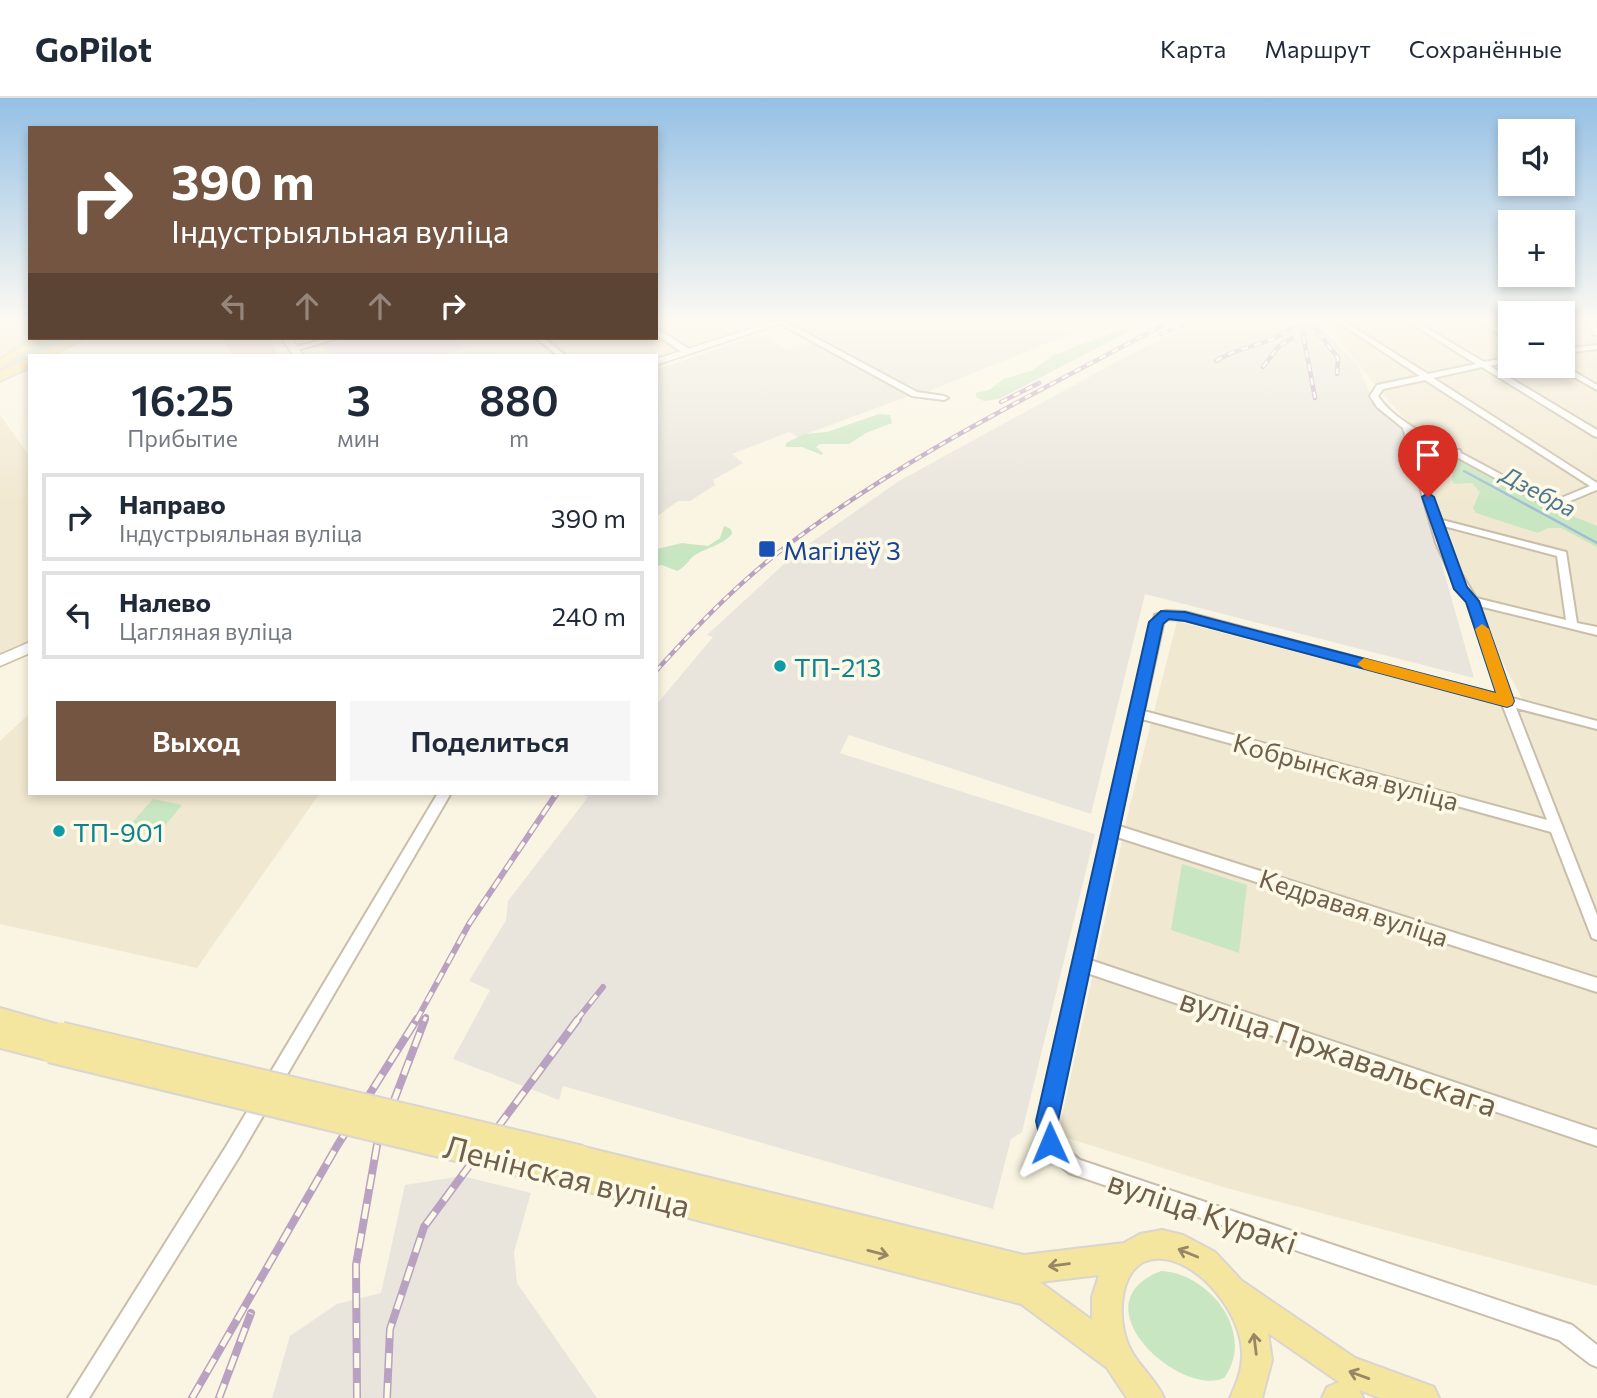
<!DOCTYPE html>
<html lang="ru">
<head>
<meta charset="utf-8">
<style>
	:root { --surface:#fff; --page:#f6f6f7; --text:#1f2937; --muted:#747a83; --line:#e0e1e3; --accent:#745542 }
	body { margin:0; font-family:Commissioner,sans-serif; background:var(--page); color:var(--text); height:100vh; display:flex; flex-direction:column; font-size:26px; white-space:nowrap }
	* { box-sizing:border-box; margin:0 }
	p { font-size:23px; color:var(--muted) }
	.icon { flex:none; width:38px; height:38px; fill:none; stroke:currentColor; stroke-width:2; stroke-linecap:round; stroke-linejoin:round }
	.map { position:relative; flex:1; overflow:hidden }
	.sheet { position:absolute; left:28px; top:256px; width:630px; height:441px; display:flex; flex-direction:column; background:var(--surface); border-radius:0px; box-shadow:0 4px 10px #0003 }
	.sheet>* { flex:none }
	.guide { position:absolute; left:28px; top:28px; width:630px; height:214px; border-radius:0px; box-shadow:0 4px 10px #0003; background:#745542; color:#fff; overflow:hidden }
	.tools { position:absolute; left:1498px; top:21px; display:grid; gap:14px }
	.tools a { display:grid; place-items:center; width:77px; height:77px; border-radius:0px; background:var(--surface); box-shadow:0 4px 10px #0003; font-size:35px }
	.pin { position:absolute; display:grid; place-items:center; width:60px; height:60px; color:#fff; margin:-72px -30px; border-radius:50% 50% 50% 0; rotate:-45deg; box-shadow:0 0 7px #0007 }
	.pin .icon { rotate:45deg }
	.me { position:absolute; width:77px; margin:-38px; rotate:359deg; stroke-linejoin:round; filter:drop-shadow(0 0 5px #0008) }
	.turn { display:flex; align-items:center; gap:24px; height:147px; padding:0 28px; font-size:32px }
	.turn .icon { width:91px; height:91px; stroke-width:2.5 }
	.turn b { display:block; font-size:49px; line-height:60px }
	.lanes { display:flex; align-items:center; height:66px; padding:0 28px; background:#0003; justify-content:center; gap:35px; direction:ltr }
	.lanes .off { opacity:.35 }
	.eta { display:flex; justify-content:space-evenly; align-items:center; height:119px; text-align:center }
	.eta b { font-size:42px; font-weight:600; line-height:49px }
	.primary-button { display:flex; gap:14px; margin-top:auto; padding:14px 28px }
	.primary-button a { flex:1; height:80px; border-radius:0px; background:var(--accent); color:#fff; font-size:28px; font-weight:600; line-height:80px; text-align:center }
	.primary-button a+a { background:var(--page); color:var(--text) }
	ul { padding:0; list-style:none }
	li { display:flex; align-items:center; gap:21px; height:88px; margin:0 14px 10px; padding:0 14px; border:4px solid var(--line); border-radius:0px }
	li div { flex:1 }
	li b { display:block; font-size:26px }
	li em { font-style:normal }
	header { display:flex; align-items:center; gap:42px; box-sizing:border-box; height:98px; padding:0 35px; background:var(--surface); border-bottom:2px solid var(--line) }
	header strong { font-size:33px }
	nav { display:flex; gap:38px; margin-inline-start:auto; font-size:24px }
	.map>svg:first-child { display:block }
	.residential { fill:#f1e8d1 }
	.industrial { fill:#e9e5dd }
	.education { fill:#f2dff6 }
	.medical { fill:#f7d8d6 }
	.green { fill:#c9e6c2 }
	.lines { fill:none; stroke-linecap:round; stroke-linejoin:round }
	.stream { stroke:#a0c0d2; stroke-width:2.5 }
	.street-casing { stroke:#c9beaa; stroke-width:4 }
	.secondary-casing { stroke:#cdbfa8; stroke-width:3 }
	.primary-casing { stroke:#dad5d0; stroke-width:4 }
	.street { fill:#fff; fill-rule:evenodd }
	.secondary { fill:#fff; fill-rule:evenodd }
	.primary { fill:#f4e59f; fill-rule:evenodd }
	.rail-far2-casing { stroke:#b9a2c1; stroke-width:4.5 }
	.rail-far1-casing { stroke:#b9a2c1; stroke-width:6 }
	.rail-casing { stroke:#b9a2c1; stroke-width:8 }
	.rail-far2 { stroke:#fdf9e7; stroke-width:2.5; stroke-dasharray:7; stroke-linecap:butt }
	.rail-far1 { stroke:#fdf9e7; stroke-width:3.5; stroke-dasharray:11; stroke-linecap:butt }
	.rail { stroke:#fdf9e7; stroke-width:5; stroke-dasharray:15; stroke-linecap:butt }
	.primary-bridge-casing { stroke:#dad5d0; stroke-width:31; stroke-linecap:butt }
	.primary-bridge { stroke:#f4e59f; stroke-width:27 }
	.oneway { stroke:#978764 }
	.route { fill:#1a73e8; stroke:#114b97; stroke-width:2 }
	.slow { fill:#f59e0b }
	.transit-dot { fill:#1a4fb4; stroke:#fdf9e7; stroke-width:2.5 }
	.culture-dot { fill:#0f9aa8; stroke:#fdf9e7; stroke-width:2.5 }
	.labels { text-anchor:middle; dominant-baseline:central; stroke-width:7; stroke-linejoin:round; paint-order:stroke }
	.far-water-label { font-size:23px; font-style:italic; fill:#4d778e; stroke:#fdf9e7 }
	.transit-label { font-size:26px; fill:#164399; stroke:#fdf9e7; text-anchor:start }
	.culture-label { font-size:26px; fill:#0d838f; stroke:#fdf9e7; text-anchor:start }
	.street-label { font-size:26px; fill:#6f5f4b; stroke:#fdf9e7 }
	.near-street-label { font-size:32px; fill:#6f5f4b; stroke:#fdf9e7 }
</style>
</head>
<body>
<header>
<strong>GoPilot</strong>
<nav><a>Карта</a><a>Маршрут</a><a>Сохранённые</a></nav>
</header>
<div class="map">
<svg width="1597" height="1300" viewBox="0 0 1597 1300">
	<rect width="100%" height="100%" fill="#faf5e2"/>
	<path class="residential" d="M0 224H30V240H40L0 264Z
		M656 224H784L656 264V257H568L546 240H656Z
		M1323 224H1510V268H1563V224L1597 225V1188L1223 1089 1058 1037 1128 715 1177 523 1530 615 1482 526 1445 437 1428 393 1410 328Z
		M0 317 30 359V542L0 556Z
		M30 615V695H320L197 870 0 826V643Z"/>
	<path class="industrial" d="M802 224H1041L1073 235 924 295 792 227Z
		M1200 224H1316L1358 268 1375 307 1404 332 1474 580 1145 496 1091 716 849 637 840 655 1095 736 1022 1034 1011 1041 993 1111 563 988 559 1002 453 961 490 892 469 883 506 822 508 803 588 699 583 695H656V607L713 539 707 537 796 455 899 383 1129 257Z
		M759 237 788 252 814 243 909 298 798 339 789 334 732 356 743 365 713 382 715 387 690 403H678L656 419V272Z
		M462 1078 531 1095 514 1154 517 1185 597 1300H272L290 1238 337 1206 381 1195 405 1087Z"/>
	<path class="education" d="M316 240H455L467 250 441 257H331Z"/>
	<path class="medical" d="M221 240H269L279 257H232L224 243 218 242Z"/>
	<path class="green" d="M1132 224H1147L999 301 984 303 976 299V295L989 292 1004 281 1033 272 1054 257 1125 230Z
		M46 240H70L36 257H30V261L0 276V269Z
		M879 316 890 317 892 325 866 335 849 346H820L816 349 823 355 822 357 802 349H786V345L804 336 827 334Z
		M1454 363H1464L1539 404 1597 428V449L1561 430H1548L1538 435 1476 415 1473 410 1480 394 1472 385 1454 386 1452 382Z
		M724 428 731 431 732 436C721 448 708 449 695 457 688 462 686 469 677 473L662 467 656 468 657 451 682 445 708 448 720 440Z
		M153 701 182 707 158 736 128 729Z
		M1182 766 1247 787 1239 855 1171 832Z
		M1161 1173C1209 1175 1257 1235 1224 1280 1181 1300 1075 1206 1161 1173Z"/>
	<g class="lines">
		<path class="stream" d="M1464 373 1597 445"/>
		<g class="street-casing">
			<path id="street" d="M777 224H786L917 294 944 298 948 300 944 302 912 298Z
				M1338 224H1345L1428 276 1476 266 1409 224H1416L1484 264 1510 259V263L1490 268 1597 332V339L1594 338 1482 269 1433 280 1597 385V392C1577 399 1563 410 1541 405L1453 357 1438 359 1423 370 1438 421 1566 454 1577 525 1597 529V537L1479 508 1512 600 1597 623V631L1516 610 1597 817V842L1592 840 1590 835 1551 734 1142 621 1119 728 1597 880V894L1117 739 1090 862 1597 1032V1048L1087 875 1055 1023C1058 1041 1065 1051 1080 1062L1572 1227 1597 1247V1269L1590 1266 1559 1242 1069 1075C1050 1061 1042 1046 1039 1023L1105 734 1103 731 1106 727 1155 517 1166 513 1185 514 1499 597 1467 504 1455 487 1436 445 1403 330 1377 309 1370 298 1377 287 1420 278ZM1425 282 1590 388 1561 400 1547 401 1461 355 1460 352H1455C1429 337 1395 324 1378 298L1383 291ZM1413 336 1445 353 1432 355 1421 363ZM1440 427 1557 458 1566 522 1476 500 1456 467ZM1167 521 1185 522 1502 606 1547 722 1144 613 1164 522Z
				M1478 224H1487L1510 237V242Z
				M1587 224H1593L1597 229V237H1594Z
				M656 230 689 251V255H683L656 236Z
				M327 240H338L294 253 290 251Z
				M536 240H544L565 257H557Z
				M1597 247V251L1563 255V251Z
				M1563 267 1597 287V292L1555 268Z
				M438 695H451L239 1059 89 1300H68L227 1047Z"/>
		</g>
		<g class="secondary-casing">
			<path id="secondary" d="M772 224H785L656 267V261Z
				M281 240H291L303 257H293Z
				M30 544V555L0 568V557Z"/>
		</g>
		<g class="primary-casing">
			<path id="primary" d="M33 240H47L0 270V261Z
				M69 240H84L52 257H37Z
				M30 260V269L0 283V274Z
				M0 910 70 930 73 938 70 946 63 949 60 960 51 963 0 950Z
				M580 1048 1024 1157 1124 1145 1140 1136 1162 1132 1183 1137 1215 1154 1242 1183 1355 1260 1434 1289 1439 1300H1380L1359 1292 1363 1300H1322L1327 1289 1339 1284 1268 1235 1272 1262 1262 1300H1230C1237 1285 1243 1270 1242 1254 1241 1216 1202 1166 1164 1161 1122 1156 1117 1209 1125 1237 1131 1263 1154 1277 1164 1300H1127L1107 1270 1021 1206 565 1088 561 1078 569 1067 567 1061 571 1052ZM1099 1177 1092 1199V1222L1040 1184Z"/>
		</g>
		<use href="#street" class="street"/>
		<use href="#secondary" class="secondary"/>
		<use href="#primary" class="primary"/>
		<g class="rail-far2-casing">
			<path id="rail-far2" d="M1310 224 1338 260 1337 276
				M1301 225 1315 300
				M1161 236 1190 224
				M1216 263C1241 246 1277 248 1296 224
				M1263 269 1278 249 1292 240
				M1001 304 1039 285
				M656 573C694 531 734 489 779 454 898 361 1036 295 1169 224"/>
		</g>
		<g class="rail-far1-casing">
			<path id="rail-far1" d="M416 923 469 826 557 695
				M424 923 426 919
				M576 923 603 889"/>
		</g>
		<g class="rail-casing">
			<path id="rail" d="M192 1300 337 1048 417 921
				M219 1300 251 1215
				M357 1300 356 1167 377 1047 425 921
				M387 1300 390 1231 424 1129 578 921"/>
		</g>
		<use href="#rail-far2" class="rail-far2"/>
		<use href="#rail-far1" class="rail-far1"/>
		<use href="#rail" class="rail"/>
		<g class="primary-bridge-casing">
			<path id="primary-bridge" d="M61 938 580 1061
				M51 951 575 1078"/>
		</g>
		<use href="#primary-bridge" class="primary-bridge"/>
	</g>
	<defs><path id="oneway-shaft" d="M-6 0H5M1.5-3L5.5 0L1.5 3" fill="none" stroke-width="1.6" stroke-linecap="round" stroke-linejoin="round" transform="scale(1.75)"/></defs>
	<g class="oneway">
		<use href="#oneway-shaft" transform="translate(878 1155) rotate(14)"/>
		<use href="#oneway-shaft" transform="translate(1188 1155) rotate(-158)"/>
		<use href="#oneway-shaft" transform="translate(1059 1167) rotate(173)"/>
		<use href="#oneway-shaft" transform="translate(1255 1246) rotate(-97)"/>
		<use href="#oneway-shaft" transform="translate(1359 1277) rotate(-160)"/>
	</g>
	<linearGradient id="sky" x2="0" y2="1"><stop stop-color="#95c0e5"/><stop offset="0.55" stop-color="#fdfaf2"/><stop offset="1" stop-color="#fdfaf2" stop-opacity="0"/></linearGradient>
	<rect width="1597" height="406" fill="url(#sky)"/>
	<path class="route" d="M1428 395 1434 399 1467 489 1479 503 1514 603 1512 607 1507 609 1185 523 1169 521 1163 526 1058 1023 1061 1045 1058 1053 1050 1056 1043 1053 1036 1023 1149 524 1161 513 1185 514 1496 595 1466 504 1454 491 1422 399Z"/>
	<path class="slow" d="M1482 526 1489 531 1514 603 1512 607 1507 609 1364 571 1357 566 1364 560 1496 595 1475 531Z"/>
	<rect class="transit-dot" x="758" y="442" width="18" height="18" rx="3.5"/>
	<g class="culture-dot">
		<circle cx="780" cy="568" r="7"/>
		<circle cx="59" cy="733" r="7"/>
	</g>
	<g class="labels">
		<g class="far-water-label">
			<text transform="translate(1539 393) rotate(28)">Дзебра</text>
		</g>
		<g class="transit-label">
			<text x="783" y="451">Магілёў 3</text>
		</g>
		<g class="culture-label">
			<text x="794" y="568">ТП-213</text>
			<text x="73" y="733">ТП-901</text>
		</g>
		<g class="street-label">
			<text transform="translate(1346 673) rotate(15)">Кобрынская вуліца</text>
			<text transform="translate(1354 809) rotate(18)">Кедравая вуліца</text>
		</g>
		<g class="near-street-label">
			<text transform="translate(1339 953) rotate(19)">вуліца Пржавальскага</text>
			<text transform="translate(567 1077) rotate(14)">Ленінская вуліца</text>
			<text transform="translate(1203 1113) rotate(19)">вуліца Куракі</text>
		</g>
	</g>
</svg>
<div class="tools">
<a><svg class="icon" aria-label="sound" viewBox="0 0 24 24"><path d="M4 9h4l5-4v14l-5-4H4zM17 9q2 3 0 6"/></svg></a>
<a>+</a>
<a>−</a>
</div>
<div class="pin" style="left:1428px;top:399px;background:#d93025"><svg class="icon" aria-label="arrive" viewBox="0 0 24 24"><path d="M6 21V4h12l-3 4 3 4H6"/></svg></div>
<svg class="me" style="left:1050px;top:1045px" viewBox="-20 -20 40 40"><path d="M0-17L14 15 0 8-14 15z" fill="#1a73e8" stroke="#fff" stroke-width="4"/></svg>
<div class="guide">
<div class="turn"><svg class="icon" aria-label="right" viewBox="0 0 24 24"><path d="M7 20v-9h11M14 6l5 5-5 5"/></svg><div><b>390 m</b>Індустрыяльная вуліца</div></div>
<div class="lanes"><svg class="icon off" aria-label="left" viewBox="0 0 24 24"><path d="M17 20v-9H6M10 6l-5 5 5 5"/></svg><svg class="icon off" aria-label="ahead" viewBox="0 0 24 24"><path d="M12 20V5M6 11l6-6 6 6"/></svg><svg class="icon off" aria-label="ahead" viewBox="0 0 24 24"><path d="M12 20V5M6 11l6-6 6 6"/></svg><svg class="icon" aria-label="right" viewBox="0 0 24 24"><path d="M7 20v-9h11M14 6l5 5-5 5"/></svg></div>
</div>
<section class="sheet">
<div class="eta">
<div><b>16:25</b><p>Прибытие</p></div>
<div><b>3</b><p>мин</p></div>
<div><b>880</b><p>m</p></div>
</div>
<ul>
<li><svg class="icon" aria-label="right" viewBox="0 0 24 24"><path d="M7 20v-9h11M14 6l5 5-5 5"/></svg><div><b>Направо</b><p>Індустрыяльная вуліца</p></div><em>390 m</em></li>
<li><svg class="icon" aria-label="left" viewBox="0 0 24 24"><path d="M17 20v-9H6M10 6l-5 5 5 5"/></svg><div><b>Налево</b><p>Цагляная вуліца</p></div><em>240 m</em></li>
</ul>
<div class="primary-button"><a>Выход</a><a>Поделиться</a></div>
</section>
</div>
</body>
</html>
